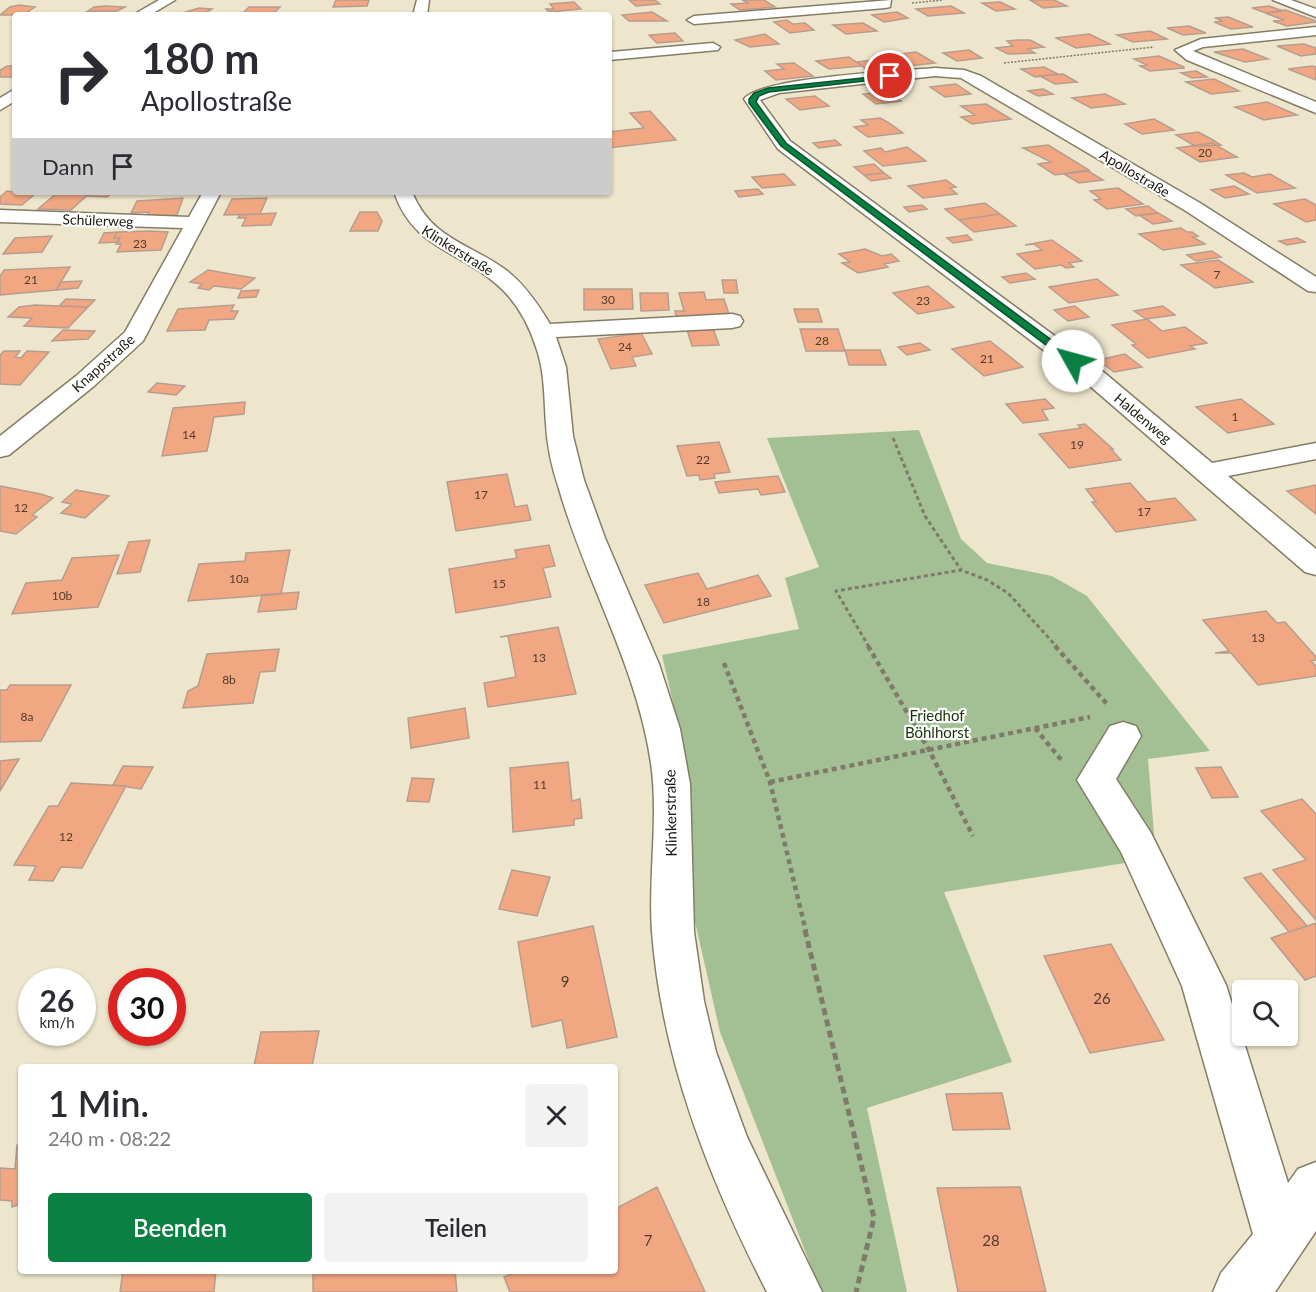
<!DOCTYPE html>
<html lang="de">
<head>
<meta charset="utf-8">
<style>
	:root { --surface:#fff; --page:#f2f2f3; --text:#2b2b33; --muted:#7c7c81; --accent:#0b8043 }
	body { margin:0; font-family:Lato,sans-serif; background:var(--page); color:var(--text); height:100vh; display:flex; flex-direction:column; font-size:22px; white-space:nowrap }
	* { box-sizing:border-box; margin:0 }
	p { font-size:20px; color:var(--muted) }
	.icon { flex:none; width:33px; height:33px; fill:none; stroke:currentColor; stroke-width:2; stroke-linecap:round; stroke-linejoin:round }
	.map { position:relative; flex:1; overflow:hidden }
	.sheet { position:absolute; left:18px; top:1064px; width:600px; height:210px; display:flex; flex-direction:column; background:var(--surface); border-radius:6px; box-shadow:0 2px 4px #0004 }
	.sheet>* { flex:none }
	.hud { position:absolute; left:12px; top:12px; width:600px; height:183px; border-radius:6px; box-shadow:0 2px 4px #0004; background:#fff; color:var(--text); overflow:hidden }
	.tools { position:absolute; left:1232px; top:980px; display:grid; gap:12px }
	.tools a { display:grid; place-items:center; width:66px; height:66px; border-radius:6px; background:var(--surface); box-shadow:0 2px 4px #0004; font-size:30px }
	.speed { position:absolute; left:18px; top:968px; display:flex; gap:12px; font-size:30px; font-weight:700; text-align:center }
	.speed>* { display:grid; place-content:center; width:78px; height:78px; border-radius:50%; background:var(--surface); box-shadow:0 2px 4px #0004; line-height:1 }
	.speed small { font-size:15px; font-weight:400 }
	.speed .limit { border:9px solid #d22; background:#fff; color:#111 }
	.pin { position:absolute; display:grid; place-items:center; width:51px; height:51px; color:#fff; margin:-26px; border:3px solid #fff; border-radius:50%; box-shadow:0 2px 6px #0007 }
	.me { position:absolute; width:66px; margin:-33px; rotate:308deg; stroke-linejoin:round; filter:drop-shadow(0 0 4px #0008) }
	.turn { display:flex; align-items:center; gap:21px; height:126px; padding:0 30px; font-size:27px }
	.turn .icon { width:78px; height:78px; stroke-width:2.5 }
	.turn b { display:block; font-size:42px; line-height:51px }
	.then { display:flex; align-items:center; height:57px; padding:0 30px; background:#0003; gap:12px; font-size:22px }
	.round { display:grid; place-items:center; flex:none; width:63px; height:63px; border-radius:6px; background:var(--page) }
	.summary { display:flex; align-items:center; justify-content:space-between; height:102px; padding:0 30px }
	h1 { font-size:36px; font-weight:600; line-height:45px }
	.action { display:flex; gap:12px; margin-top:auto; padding:12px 30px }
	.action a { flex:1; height:69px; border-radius:6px; background:var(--accent); color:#fff; font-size:24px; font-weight:600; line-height:69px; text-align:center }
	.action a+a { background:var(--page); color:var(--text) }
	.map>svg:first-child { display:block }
	.green { fill:#a3c094 }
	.building { fill:#f1a781; stroke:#b69d90; stroke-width:1.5 }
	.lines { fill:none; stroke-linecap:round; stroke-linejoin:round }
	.minor-casing { stroke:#847d65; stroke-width:3 }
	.path-far3 { stroke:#7f7a69; stroke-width:1.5; stroke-dasharray:2 1.5; stroke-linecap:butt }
	.path-far2 { stroke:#7f7a69; stroke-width:3; stroke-dasharray:4 3; stroke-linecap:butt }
	.path-far1 { stroke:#7f7a69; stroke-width:4.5; stroke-dasharray:5 4; stroke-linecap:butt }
	.path { stroke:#7f7a69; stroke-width:5; stroke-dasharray:7 4.5; stroke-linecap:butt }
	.minor { fill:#fff; fill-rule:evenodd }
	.route { fill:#0b8043; stroke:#07532c; stroke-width:1.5 }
	.labels { text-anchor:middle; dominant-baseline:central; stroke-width:4.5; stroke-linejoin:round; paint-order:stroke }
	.number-label { font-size:12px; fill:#503c2c }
	.far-street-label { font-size:14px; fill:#1b180f; stroke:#fff }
	.park-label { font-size:15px; fill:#183304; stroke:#fff }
	.street-label { font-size:15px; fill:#1b180f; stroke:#fff }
	.near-number-label { font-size:15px; fill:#503c2c }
</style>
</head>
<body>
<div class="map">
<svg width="1316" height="1292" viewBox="0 0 1316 1292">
	<rect width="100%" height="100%" fill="#eee6cc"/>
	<path class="green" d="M919 430 961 539 987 563 1052 576 1087 596 1210 751 1148 759 1156 858 944 892 1012 1062 867 1108 907 1292H821L720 1032 694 917 689 772 662 655 799 629 785 578 819 567 767 438Z"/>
	<path class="building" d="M336 0H369L367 6 333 7Z
		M629 0H655L660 4 636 6Z
		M742 0H764L775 7 740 10 731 4 749 3Z
		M1030 0H1054L1067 6 1043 8Z
		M574 2 581 9 549 12 546 9H554L550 4Z
		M1000 2 1015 9 996 11 982 3Z
		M19 5 35 7 23 15H0L10 7Z
		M106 6 125 7 117 11H88L94 7Z
		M951 6 964 13 928 16 916 9Z
		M1269 6 1283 11 1266 13 1252 8Z
		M249 7H280L274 13H278L275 15H241Z
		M199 8 212 9 202 15H175Z
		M1285 10 1316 21V22L1287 26 1273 21 1284 20 1265 13Z
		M88 11H117L114 15H83Z
		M652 12 667 21H629L622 15Z
		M897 12 908 18 884 22 872 15Z
		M1228 17 1253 27 1231 29 1214 22 1223 21 1215 18Z
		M787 20 793 24 805 23 814 30 790 33 774 22Z
		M863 23 877 31 846 34 833 25Z
		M1189 26 1206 33 1183 35 1167 28Z
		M1150 31 1167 39 1133 42 1117 35Z
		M675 33 683 41 657 43 649 35Z
		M765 34 779 44 750 47 735 40Z
		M1089 34 1110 44 1076 48 1056 38Z
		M1017 40H1030L1044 47 1028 49 1035 53 1008 54 996 48 1013 46 1007 41Z
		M1304 44 1316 48V54L1301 56 1277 46Z
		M1243 49 1268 59 1245 62 1214 52Z
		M969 50 982 58 957 61 943 53Z
		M916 52 935 63 900 67 888 59 906 58 900 54Z
		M1159 56 1184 67V68L1150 71 1140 66 1147 65 1134 59Z
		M849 57 862 66 829 69 816 61Z
		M872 60 884 68 867 70 857 62Z
		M890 61 899 66 884 68 875 62Z
		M794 63 813 76 776 80 765 71 784 69 777 64Z
		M7 66H15L14 77H0V70Z
		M1312 66 1316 67V80L1288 69Z
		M1044 67 1058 74 1035 77 1021 69Z
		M1196 71 1207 77 1192 78 1181 73Z
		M1063 74 1077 82 1055 84 1040 76Z
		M1214 79 1239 91 1211 94 1186 82Z
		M956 84 971 94 945 97 930 87Z
		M1043 89 1053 94 1038 96 1028 91Z
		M887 92 901 101 876 104 863 94Z
		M1105 94 1125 104 1091 108 1072 98Z
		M815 96 829 106 800 110 786 99Z
		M1267 102 1297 115 1264 120 1235 107Z
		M986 104 1011 119 972 124 961 117 975 115 961 106Z
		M650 111 676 140 609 148V132L644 128 630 113Z
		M880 118 889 123 903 133 868 137 854 127 868 125 861 120Z
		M1154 119 1174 130 1142 134 1125 124Z
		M1198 132 1213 140 1221 145 1195 146 1176 135Z
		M835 140 841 145 819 148 813 143Z
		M1212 143 1237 157 1200 162 1177 148Z
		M1048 145 1089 170 1055 175 1038 164 1051 162 1023 148Z
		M907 147 926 161 883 166 864 151 881 148 885 152Z
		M874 164 884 173 864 175 854 167Z
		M1088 171 1103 180 1079 183 1064 174Z
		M884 173 891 178 871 181 864 175Z
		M1244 173 1252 177 1270 174 1295 188 1257 193 1226 175Z
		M784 174 795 185 762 188 752 177Z
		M946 180 956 187 950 188 957 194 923 198 908 186Z
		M1234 186 1249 194 1225 198 1211 190Z
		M1118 188 1143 204 1107 209 1094 200 1101 199 1090 191Z
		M758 189 763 194 739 197 735 191Z
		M7 191 15 192H37L22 205 0 204V197Z
		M58 192H91L71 210 38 209Z
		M91 192H113L107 197 86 196Z
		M183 198 177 215 147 217 149 212 131 213 137 201Z
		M267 198 260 214 224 215 232 199Z
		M1305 199 1316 205V220L1306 222 1274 204Z
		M985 203 1000 214 959 220 945 209Z
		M922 205 927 209 909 212 904 207Z
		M1148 206 1158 213 1136 216 1126 209Z
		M360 212H377L382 221 378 231H350Z
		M276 213 271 225 242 226 246 218H238L240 215Z
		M1158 213 1172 221 1153 224 1139 215Z
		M1000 214 1016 226 974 232 959 220Z
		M1181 228 1187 232H1192L1198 236 1193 237 1205 244 1163 250 1139 234Z
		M150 231 168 232 161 250 117 252 121 244H116L120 238H114L117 232Z
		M117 232 114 238H120L118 242 99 243 104 233Z
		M967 235 972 240 953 243 947 238Z
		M52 236 42 252 3 254 15 238Z
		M1297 238 1305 242 1287 245 1279 241Z
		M1052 240 1082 261 1069 263 1074 267 1066 268 1061 265 1035 269 1017 254 1042 250 1034 244 1025 245Z
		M865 249 882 256 891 254 899 261 884 264 888 267 858 273 842 263 850 262 839 254Z
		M1212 251 1221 257 1196 261 1187 255Z
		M1218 260 1253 282 1215 288 1181 265Z
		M70 267 56 290 0 295V276L4 270Z
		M208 270 242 276 255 278 241 289 214 286 209 290 198 288 202 284 190 282Z
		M1026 273 1035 279 1010 283 1002 277Z
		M1097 279 1118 295 1069 303 1049 287Z
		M722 280H736L738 293H724Z
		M82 281 78 288 56 290 61 282Z
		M928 286 954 307 918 314 893 293Z
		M584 289H632L633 309 584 310Z
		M259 290 256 297 238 298 241 291Z
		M704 292 706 300 724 299 730 317 677 320 675 311H684L679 293Z
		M640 293H668L669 310 641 311Z
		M66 299 95 300 88 307 59 306Z
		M35 305 59 306 88 307 68 328 24 326 32 318 8 317 19 307Z
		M234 305 231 311H238L234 319 209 320 205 330 167 331 178 309Z
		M1075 306 1089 317 1068 321 1054 310Z
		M1163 306 1175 315 1146 319 1134 311Z
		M794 309H818L822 322H798Z
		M1147 319 1162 331 1185 327 1207 343 1190 346 1195 349 1148 358 1132 345 1136 344 1112 325Z
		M713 328 719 345 692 346 687 330Z
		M800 329H838L845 351H806Z
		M63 330 95 331 88 339 52 341Z
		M641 333 652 354 632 357 636 366 611 369 598 339Z
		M990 341 1023 367 984 376 952 349Z
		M920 343 930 350 907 355 898 347Z
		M845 350H880L886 365H849Z
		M4 351H20L15 357 21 358 27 351 49 352 20 385 0 384V355Z
		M1125 354 1142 367 1114 372 1098 360Z
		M157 383 185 386 176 395 148 392Z
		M1045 399 1054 408 1042 410 1048 420 1023 423 1006 404Z
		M1241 399 1274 424 1228 433 1196 407Z
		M245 402 244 414 214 417 207 451 162 456 173 408Z
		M1085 424 1113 449H1111L1121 460 1069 468 1039 434 1081 428 1078 425Z
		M719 442 730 472 714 474 715 478 700 480 699 475 687 476 677 446Z
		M507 474 515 507 527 505 531 520 456 531 447 482Z
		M778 476 785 492 761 495 758 489 719 493 715 482Z
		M1130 483 1147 502 1175 498 1196 520 1116 532 1092 502H1096L1086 489Z
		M1316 485V514L1287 491Z
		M0 486 41 494 53 498 32 515 37 517 16 534 0 531Z
		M76 490 109 496 85 518 61 513 72 504 62 502Z
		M150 540 140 572 117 574 129 542Z
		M549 545 555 566 543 568 551 597 456 613 449 569 517 558 515 550Z
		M290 550 281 594 188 601 199 564 245 561 246 553Z
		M119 555 98 607 12 614 26 583 62 580 72 558Z
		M698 573 707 589 758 575 771 596 664 623 645 585Z
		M299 592 296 609 258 612 262 595Z
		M1266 611 1277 623 1285 622 1316 657V660L1311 661 1316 666V676L1258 685 1231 653H1215L1229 651 1203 620Z
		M558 627 576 694 488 707 484 683 516 677 508 636 500 637Z
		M279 649 275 671 260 672 253 703 183 708 188 691 198 686 207 654Z
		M10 685H71L41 741 0 742V690H7Z
		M465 708 469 738 411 748 408 718Z
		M19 759 0 791V761Z
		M568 762 572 801 580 799 582 818 574 819V825L513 832 510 768Z
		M123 766 153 767 141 789 113 785Z
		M1221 767 1238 797 1212 798 1196 768Z
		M412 778 434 779 429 802 407 801Z
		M71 783 126 786 82 868 61 867 53 881 29 880 36 866 14 865 49 806H58Z
		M1302 799 1316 814V920L1273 870 1306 860 1261 811Z
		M512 870 550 877 537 916 499 909Z
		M1261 873 1307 926 1289 932 1244 878Z
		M1316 923V976L1305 980 1271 938Z
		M593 926 617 1037 567 1048 562 1020 532 1027 518 942Z
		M1111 944 1164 1040 1090 1053 1044 956Z
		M319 1031 312 1066H254L261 1032Z
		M1002 1093 1010 1129 953 1130 946 1094Z
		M21 1144V1204L12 1207V1201L0 1200V1168L15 1169 17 1145Z
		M657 1187 705 1292H510L504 1277 522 1270H615V1209Z
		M1020 1187 1046 1292H958L937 1188Z
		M123 1270H216L214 1292H120Z
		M313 1270H455L457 1292H313Z"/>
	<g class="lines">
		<g class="minor-casing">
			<path id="minor" d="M159 0H175L150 15H133Z
				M417 0H429L427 15H413Z
				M891 0 890 7 885 8 694 24 687 20 694 16Z
				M1273 0H1291L1316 9V17Z
				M1316 27V35L1203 47 1193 51 1316 102V113L1187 60 1175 50 1201 39Z
				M713 43 720 47 718 50 609 60 611 52Z
				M935 68 964 70 981 76 1200 203 1316 277V292L1308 291 1186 211 961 78 935 76 779 93 760 100 790 141 1101 370 1212 463 1316 443V459L1228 476 1316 549V575L1305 572 1083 380 778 149 744 99C760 77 902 71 935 68Z
				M15 89V101L0 110V98Z
				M203 192H221L143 341 94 386 9 455 0 457V436L76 376 125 332 183 228 0 222V210L189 217Z
				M394 192H412C431 239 469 243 506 270 524 284 538 304 550 324L732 314 740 316 743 321 740 326 732 328 556 337 566 367 573 436 584 480 605 538 659 664 680 729 690 784 694 932 704 1001 716 1052 747 1137 822 1292H767C709 1179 662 1060 652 932 648 876 659 819 651 763 637 667 586 582 559 489 552 468 547 446 546 424 544 398 545 372 536 347 528 322 514 298 494 282 454 249 413 247 394 192Z
				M1123 722 1136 726 1141 736 1116 779 1151 833 1226 985 1288 1183 1298 1169 1316 1162V1231L1275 1292H1213L1221 1273 1253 1234 1182 986 1121 852 1077 780 1110 726Z"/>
		</g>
		<path class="path-far3" d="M912 3 943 0
			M1004 63 1154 47"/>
		<path class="path-far2" d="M893 438 925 516 961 570
			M869 647 836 591 961 570 987 580 1008 593 1057 647"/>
		<path class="path-far1" d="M868 646 929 750 973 836
			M1055 646 1107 704
			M724 663 770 782 806 932
			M1035 728 1063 762
			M770 782 1090 717"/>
		<path class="path" d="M805 930 874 1218 856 1292"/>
		<use href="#minor" class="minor"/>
	</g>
	<path class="route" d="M892 75 890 78 769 92 759 96 756 102 786 143 1077 359V363H1070L781 146 749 103V99L754 93 768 88Z"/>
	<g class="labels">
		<g class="number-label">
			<text x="1205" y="152">20</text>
			<text x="140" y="243">23</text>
			<text x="1217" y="274">7</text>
			<text x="31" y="279">21</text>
			<text x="608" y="299">30</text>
			<text x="923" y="300">23</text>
			<text x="822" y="340">28</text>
			<text x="625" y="346">24</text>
			<text x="987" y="358">21</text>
			<text x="1235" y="416">1</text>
			<text x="189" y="434">14</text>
			<text x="1077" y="444">19</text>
			<text x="703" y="459">22</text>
			<text x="481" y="494">17</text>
			<text x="21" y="507">12</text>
			<text x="1144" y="511">17</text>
			<text x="239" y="578">10a</text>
			<text x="499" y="583">15</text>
			<text x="62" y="595">10b</text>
			<text x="703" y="601">18</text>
			<text x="1258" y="637">13</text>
			<text x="539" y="657">13</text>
			<text x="229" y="679">8b</text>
			<text x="27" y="716">8a</text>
			<text x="540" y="784">11</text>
			<text x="66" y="836">12</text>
		</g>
		<g class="far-street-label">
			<text transform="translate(1135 173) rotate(31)">Apollostraße</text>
			<text transform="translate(98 220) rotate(2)">Schülerweg</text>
			<text transform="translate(458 250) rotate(32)">Klinkerstraße</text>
			<text transform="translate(103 363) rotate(-42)">Knappstraße</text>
			<text transform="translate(1143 418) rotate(40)">Haldenweg</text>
		</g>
		<g class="park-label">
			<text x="937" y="715">Friedhof<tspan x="937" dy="17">Böhlhorst</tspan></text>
		</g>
		<g class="street-label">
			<text transform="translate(670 813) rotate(-91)">Klinkerstraße</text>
		</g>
		<g class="near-number-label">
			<text x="565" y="981">9</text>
			<text x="1102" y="998">26</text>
			<text x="648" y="1240">7</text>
			<text x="991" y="1240">28</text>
		</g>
	</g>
</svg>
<div class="tools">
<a><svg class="icon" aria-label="search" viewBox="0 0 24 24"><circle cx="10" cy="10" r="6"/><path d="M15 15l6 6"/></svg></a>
</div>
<div class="speed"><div>26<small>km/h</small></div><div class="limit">30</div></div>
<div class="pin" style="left:890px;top:76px;background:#d93025"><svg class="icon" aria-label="arrive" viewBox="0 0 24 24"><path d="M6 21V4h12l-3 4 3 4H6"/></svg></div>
<svg class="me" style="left:1073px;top:361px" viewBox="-20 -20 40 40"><circle r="19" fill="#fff"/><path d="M0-13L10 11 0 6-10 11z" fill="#0b8043"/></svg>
<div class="hud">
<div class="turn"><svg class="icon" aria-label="right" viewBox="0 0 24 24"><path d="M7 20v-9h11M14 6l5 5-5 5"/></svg><div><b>180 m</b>Apollostraße</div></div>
<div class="then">Dann<svg class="icon" aria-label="arrive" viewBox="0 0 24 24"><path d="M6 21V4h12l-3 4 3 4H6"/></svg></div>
</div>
<section class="sheet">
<div class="summary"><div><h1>1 Min.</h1><p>240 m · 08:22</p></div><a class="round"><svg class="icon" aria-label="close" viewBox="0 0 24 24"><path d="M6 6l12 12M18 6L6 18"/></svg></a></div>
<div class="action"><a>Beenden</a><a>Teilen</a></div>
</section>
</div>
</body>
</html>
